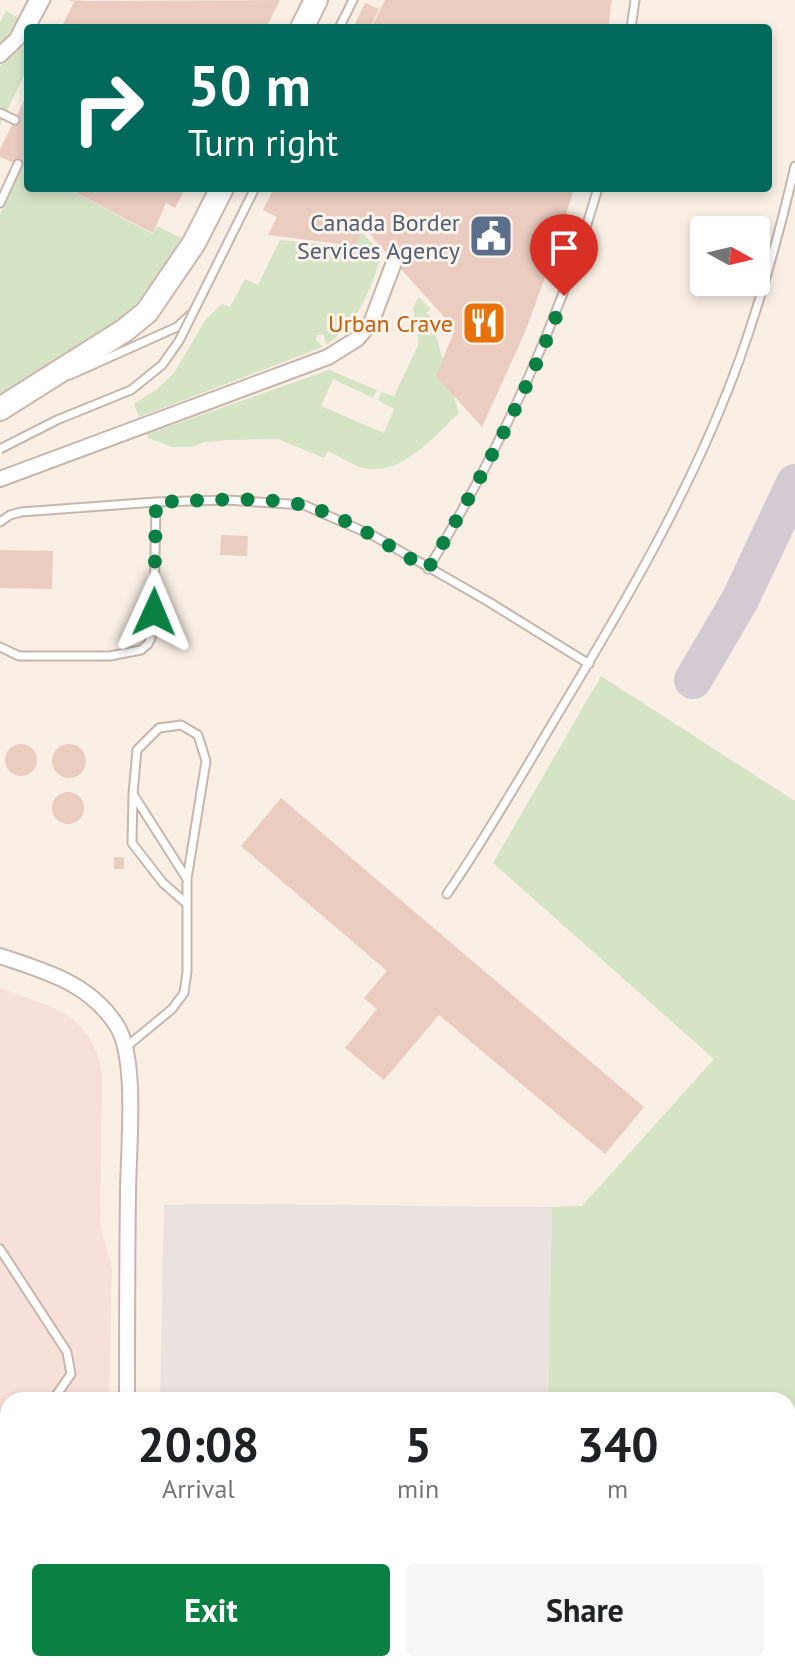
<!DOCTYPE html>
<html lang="en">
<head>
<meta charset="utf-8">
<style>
	:root { --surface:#fff; --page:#f6f6f6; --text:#202124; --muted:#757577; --accent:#0b8043 }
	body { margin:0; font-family:"PT Sans",sans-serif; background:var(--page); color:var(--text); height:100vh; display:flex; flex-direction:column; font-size:30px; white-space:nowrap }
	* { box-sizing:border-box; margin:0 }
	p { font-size:26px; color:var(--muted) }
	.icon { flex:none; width:44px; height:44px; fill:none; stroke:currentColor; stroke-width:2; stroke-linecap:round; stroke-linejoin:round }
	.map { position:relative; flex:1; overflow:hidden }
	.sheet { position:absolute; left:0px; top:1392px; width:796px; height:280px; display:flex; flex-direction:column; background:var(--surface); border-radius:24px 24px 0 0; box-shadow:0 4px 12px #0003 }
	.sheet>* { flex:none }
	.banner { position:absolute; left:24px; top:24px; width:748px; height:168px; border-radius:8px; box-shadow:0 4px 12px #0003; background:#00695c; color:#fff; overflow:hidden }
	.needle { width:52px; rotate:98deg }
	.controls { position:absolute; left:690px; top:216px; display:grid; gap:16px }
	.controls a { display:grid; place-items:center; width:80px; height:80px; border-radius:8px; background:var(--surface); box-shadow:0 4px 12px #0003; font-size:40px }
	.pin { position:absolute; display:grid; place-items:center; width:68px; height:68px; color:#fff; margin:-82px -34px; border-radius:50% 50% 50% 0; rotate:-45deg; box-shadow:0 0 8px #0007 }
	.pin .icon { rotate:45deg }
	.me { position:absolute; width:88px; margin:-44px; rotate:1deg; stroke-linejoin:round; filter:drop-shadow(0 0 6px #0008) }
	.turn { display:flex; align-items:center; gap:28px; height:168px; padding:0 32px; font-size:36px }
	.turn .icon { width:104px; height:104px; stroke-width:2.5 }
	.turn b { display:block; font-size:56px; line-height:68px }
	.eta { display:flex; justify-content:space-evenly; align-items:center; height:136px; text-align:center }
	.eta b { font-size:48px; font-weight:700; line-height:56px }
	.action { display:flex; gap:16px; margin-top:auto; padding:16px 32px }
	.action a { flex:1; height:92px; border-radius:8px; background:var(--accent); color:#fff; font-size:32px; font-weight:700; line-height:92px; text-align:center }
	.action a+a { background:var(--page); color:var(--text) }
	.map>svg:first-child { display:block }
	.commercial { fill:#f7dfda }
	.industrial { fill:#e9e2df }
	.green { fill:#d6e4c6 }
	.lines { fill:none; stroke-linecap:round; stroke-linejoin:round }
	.taxiway { stroke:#d4cad2; stroke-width:38 }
	.building { fill:#eaccc0 }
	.service-casing { stroke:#c8b6ad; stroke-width:11 }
	.minor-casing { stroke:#c8b6ad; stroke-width:18 }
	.secondary-casing { stroke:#cdb7ae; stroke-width:26 }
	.service { stroke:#fff; stroke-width:7 }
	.minor { stroke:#fff; stroke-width:14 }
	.secondary { stroke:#fff; stroke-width:22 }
	.service-bridge-casing { stroke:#c8b6ad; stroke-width:11; stroke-linecap:butt }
	.service-bridge { stroke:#fff; stroke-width:7 }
	.route { stroke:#0b8043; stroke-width:14; stroke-dasharray:0 25.2 }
	.labels { text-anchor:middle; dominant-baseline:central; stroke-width:6; stroke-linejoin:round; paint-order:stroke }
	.service-label { font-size:24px; fill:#4e5e75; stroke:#fcf3eb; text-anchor:end }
	.food-label { font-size:24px; fill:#c56008; stroke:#fcf3eb; text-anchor:end }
</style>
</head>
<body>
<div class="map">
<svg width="795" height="1672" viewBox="0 0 795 1672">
	<rect width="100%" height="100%" fill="#f9efe5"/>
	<path class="commercial" d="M0 988 54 1008 72 1018 87 1034 97 1053 102 1076 100 1223 112 1268 109 1400H8V1638L0 1637Z"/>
	<path class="industrial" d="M214 1204 552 1207 548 1400H160L164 1205Z
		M0 1637 8 1638V1664H106V1672H0Z
		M155 1664H533L532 1672H154Z"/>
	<path class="green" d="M6 11 23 20 11 36 0 44V22Z
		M28 43V68L0 125V66Z
		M23 166 28 169V188H66L153 234 157 226 185 240 126 322 0 402V214Z
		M356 225 382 255C369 291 360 323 326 345L324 335H317L316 340 323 347 139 417 134 404 157 389 174 373 206 319 222 304 230 307 245 279 258 285 280 240 346 246Z
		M419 297 431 309 426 313 430 316 459 413C434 436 402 477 363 468 352 465 339 456 328 451L324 458 278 439 227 440 205 442 191 447H172L148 438 147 434 329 370 377 390 373 398 333 379 321 406 384 433 394 409 378 400 381 392 394 396 419 343 413 307Z
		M601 676 795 801V1633L788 1631V1400H548L552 1207 582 1206 714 1059 493 863Z"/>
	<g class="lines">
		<path class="taxiway" d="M693 680 740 600 795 483"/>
	</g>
	<path class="building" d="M69 0 89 1 280 0 266 28H61L74 2Z
		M385 0H612L608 28H371Z
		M365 3 379 9 370 28H353Z
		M28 93V169L0 157V149Z
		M67 188H185L175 208 166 203 153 233Z
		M274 188H574L556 248 525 332 482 427 436 376 455 329 364 228 355 246 268 235 277 217 263 210Z
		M221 535 248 536 247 556 220 555Z
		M0 550 53 551 52 589 0 588Z
		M5 760a16 16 0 1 1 32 0a16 16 0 1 1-32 0Z
		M52 761a17 17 0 1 1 34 0a17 17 0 1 1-34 0Z
		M52 808a16 16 0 1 1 32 0a16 16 0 1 1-32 0Z
		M281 798 644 1107 605 1154 439 1015 384 1080 345 1048 377 1009 364 998 387 971 241 846Z
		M114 857H124V869H114Z"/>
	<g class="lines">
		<g class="service-casing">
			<path id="service" d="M31 28 46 0
				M339 28 353 0
				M631 28 635 0
				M0 113 15 120
				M0 203 18 164
				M70 375 177 327 190 315
				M0 522 10 515 21 512 156 502 227 500 304 505 374 536 489 602 589 664
				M428 569C501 448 559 323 598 188
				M0 647 19 656H110L141 650 148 644 151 638 154 612 156 502
				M133 794 132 843 163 883 186 903
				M447 894C486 837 520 778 555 719 625 603 694 486 740 358 762 296 780 231 795 166
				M126 1047 172 1009 184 993 187 972V879L206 761 198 735 181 725 159 728 137 750 133 794 187 879
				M0 1249 67 1352 71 1374 53 1400
				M0 1435 8 1430
				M0 1489 8 1501
				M788 1574 795 1575"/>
		</g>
		<g class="minor-casing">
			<path id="minor" d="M0 55 17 39 37 0
				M0 479 328 357 357 339 371 323 393 265
				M0 956C45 971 90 983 117 1026 138 1059 128 1152 128 1194 127 1262 127 1331 127 1400
				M123 1672 124 1664"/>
		</g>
		<g class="secondary-casing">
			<path id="secondary" d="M302 28 316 0
				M0 409 125 330 147 312 194 243 222 188"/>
		</g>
		<use href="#service" class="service"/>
		<use href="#minor" class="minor"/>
		<use href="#secondary" class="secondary"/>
		<g class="service-bridge-casing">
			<path id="service-bridge" d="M0 449 57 420 131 390 162 365 179 341 255 188"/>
		</g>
		<use href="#service-bridge" class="service-bridge"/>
	</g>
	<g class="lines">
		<path class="route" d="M154 612 156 502C198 501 267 495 306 506 350 518 388 546 428 569 480 481 528 392 564 296"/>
	</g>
	<defs>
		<g id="civic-square" transform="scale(2.3)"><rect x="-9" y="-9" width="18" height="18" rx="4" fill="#5c6f8a" stroke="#fcf3eb"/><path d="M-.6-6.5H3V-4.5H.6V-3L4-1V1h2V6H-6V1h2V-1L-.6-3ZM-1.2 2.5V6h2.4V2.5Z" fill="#fff"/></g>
		<g id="restaurant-square" transform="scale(2.3)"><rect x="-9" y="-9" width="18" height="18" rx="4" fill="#e8710a" stroke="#fcf3eb"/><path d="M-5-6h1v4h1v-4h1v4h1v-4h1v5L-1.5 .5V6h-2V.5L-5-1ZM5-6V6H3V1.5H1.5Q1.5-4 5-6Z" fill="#fff"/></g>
	</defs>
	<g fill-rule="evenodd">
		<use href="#civic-square" x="491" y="236"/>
		<use href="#restaurant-square" x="484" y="323"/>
	</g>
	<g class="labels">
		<g class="service-label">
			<text x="460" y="222">Canada Border<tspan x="460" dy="28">Services Agency</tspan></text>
		</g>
		<g class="food-label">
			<text x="453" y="323">Urban Crave</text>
		</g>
	</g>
</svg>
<div class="controls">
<a><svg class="needle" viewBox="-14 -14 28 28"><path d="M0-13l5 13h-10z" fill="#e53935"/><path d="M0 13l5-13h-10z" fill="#757577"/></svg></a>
</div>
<div class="pin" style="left:564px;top:296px;background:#d93025"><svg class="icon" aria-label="arrive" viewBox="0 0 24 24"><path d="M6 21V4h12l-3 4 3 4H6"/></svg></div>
<svg class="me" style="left:154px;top:612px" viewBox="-20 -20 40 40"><path d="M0-17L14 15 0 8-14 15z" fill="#0b8043" stroke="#fff" stroke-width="4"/></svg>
<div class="banner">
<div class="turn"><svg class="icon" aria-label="right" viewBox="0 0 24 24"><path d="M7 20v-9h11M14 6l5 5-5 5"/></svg><div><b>50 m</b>Turn right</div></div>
</div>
<section class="sheet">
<div class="eta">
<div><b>20:08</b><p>Arrival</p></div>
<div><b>5</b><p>min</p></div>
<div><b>340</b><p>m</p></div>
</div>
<div class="action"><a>Exit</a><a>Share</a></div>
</section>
</div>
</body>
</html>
